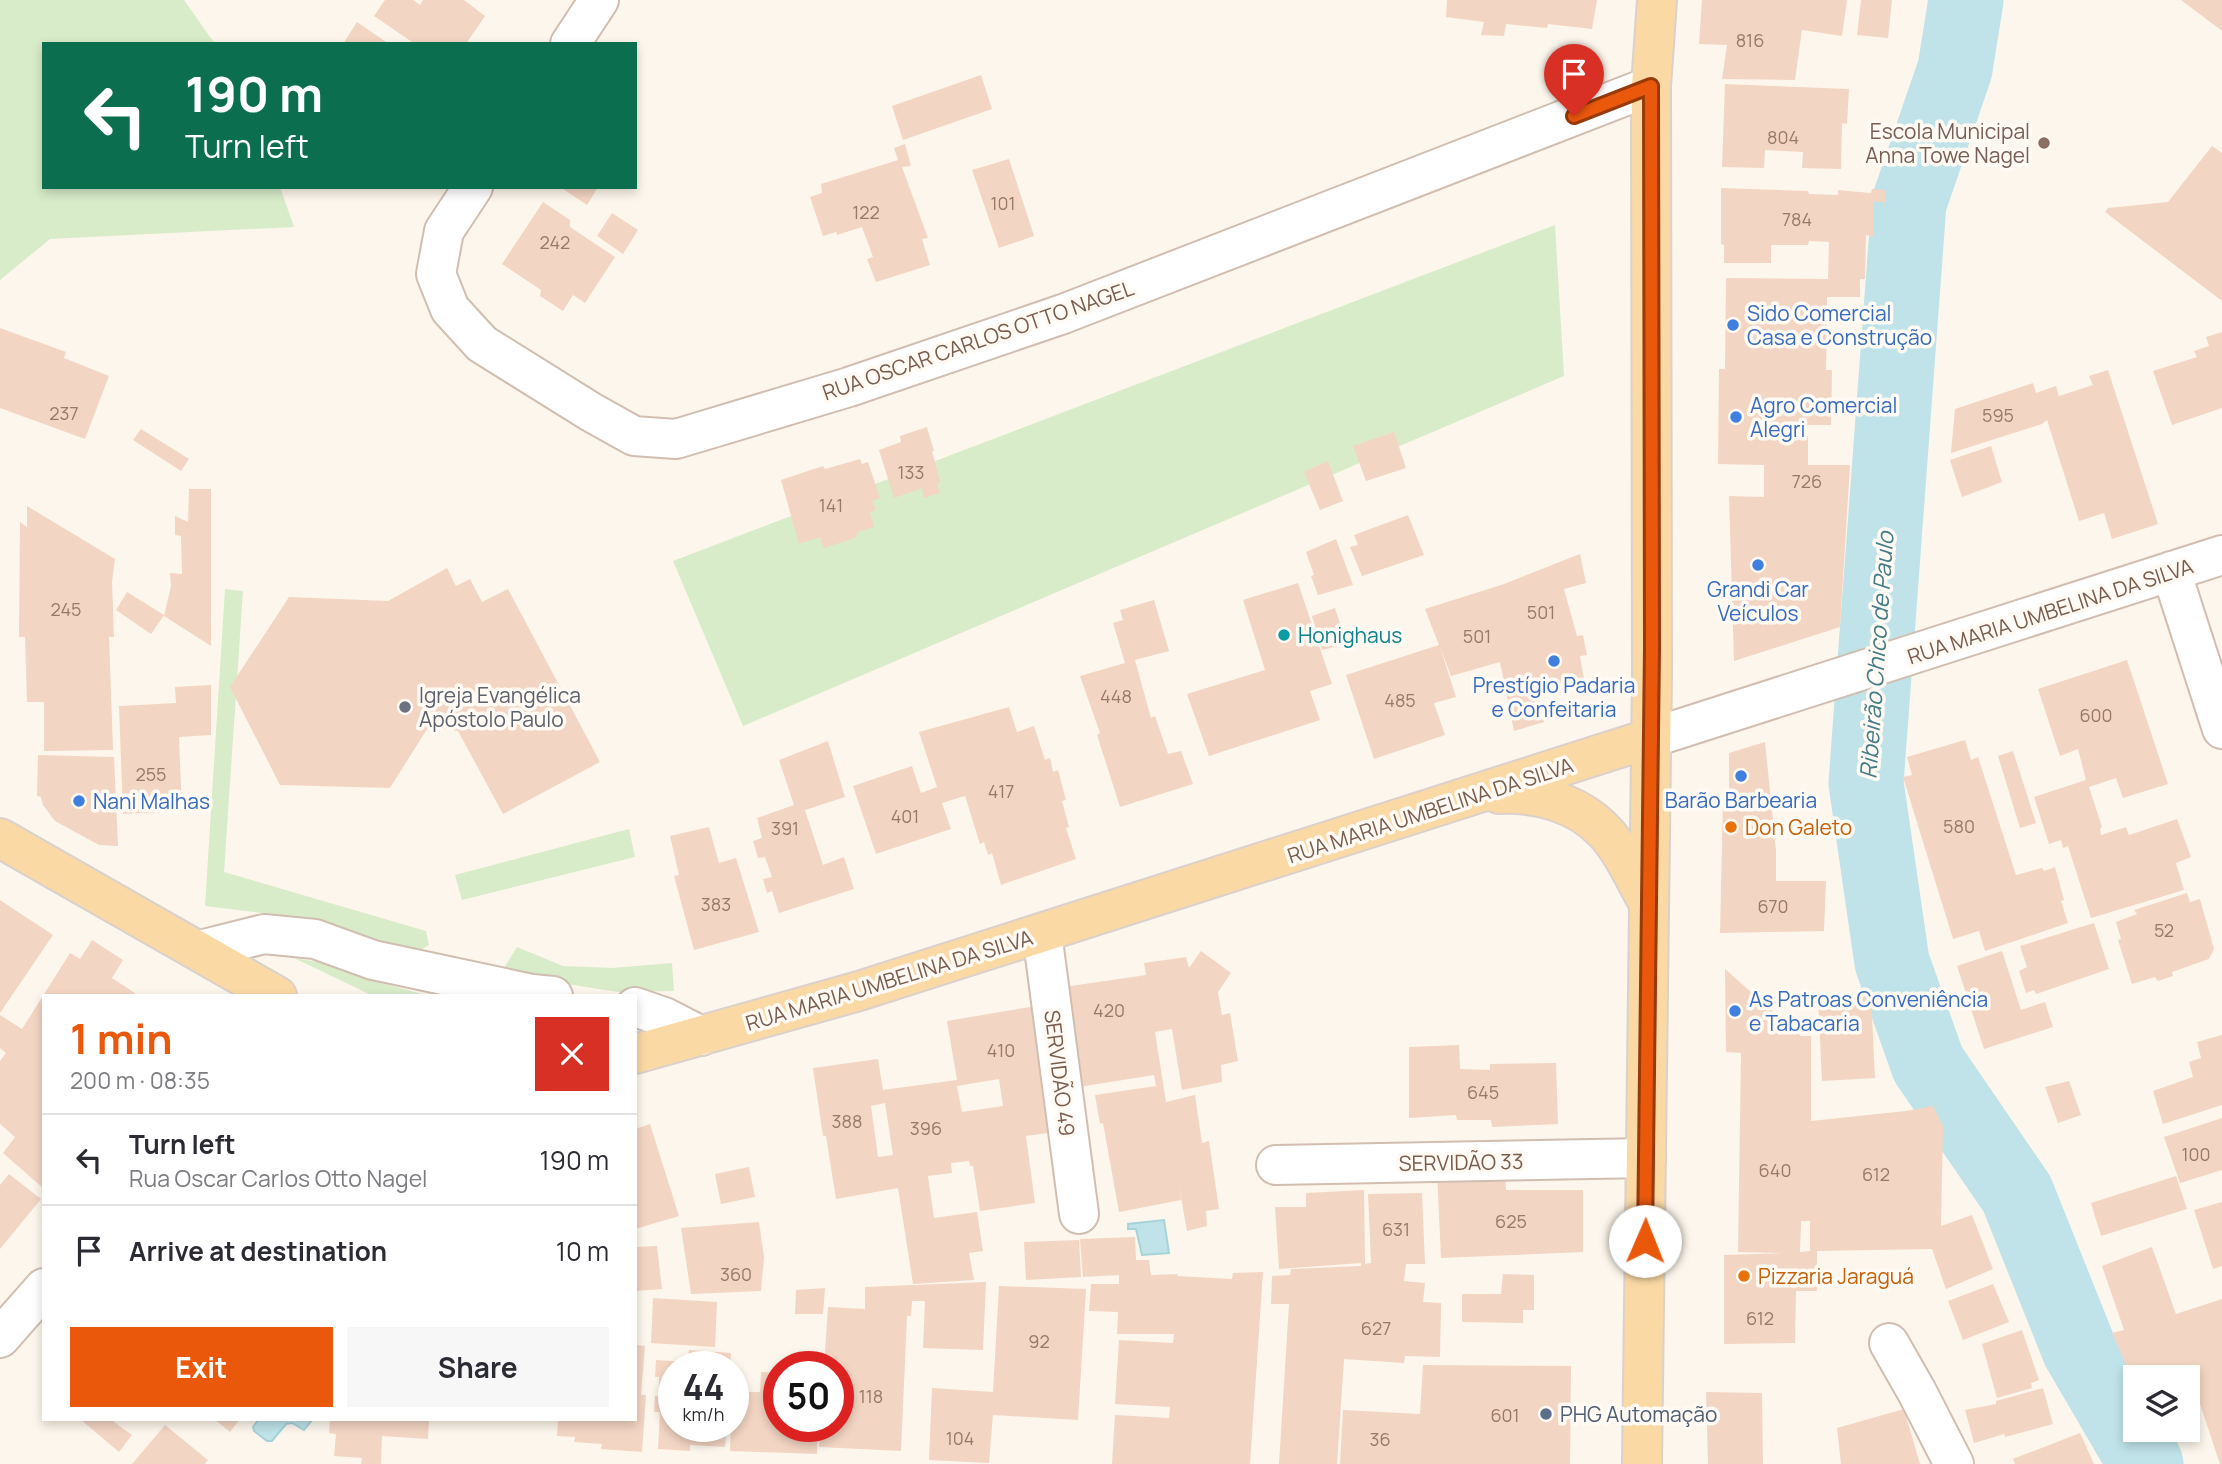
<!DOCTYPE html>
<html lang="en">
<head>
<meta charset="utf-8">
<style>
	:root { --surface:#fff; --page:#f7f7f7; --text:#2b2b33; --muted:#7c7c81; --line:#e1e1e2; --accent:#ea580c }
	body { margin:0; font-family:Manrope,sans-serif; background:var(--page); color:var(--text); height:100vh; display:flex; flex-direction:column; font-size:26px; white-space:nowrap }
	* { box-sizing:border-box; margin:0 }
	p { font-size:23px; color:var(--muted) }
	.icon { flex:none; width:38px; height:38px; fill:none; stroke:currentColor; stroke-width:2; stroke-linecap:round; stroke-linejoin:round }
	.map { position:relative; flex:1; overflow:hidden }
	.details { position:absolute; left:42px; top:994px; width:595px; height:427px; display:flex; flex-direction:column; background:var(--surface); border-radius:0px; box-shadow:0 4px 10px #0003 }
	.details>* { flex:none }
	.hud { position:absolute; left:42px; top:42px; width:595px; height:147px; border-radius:0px; box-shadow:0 4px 10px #0003; background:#0b6e4f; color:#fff; overflow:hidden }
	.controls { position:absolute; left:2123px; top:1365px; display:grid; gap:14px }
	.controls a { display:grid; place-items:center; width:77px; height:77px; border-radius:0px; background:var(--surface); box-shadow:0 4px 10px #0003; font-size:35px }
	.speed { position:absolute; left:658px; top:1351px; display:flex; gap:14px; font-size:35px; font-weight:700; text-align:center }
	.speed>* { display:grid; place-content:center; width:91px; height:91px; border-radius:50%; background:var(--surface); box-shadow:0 4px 10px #0003; line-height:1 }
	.speed small { font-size:18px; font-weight:400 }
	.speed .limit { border:10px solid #d22; background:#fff; color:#111 }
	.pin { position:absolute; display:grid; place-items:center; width:60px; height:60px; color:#fff; margin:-72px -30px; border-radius:50% 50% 50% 0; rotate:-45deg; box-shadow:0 0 7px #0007 }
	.pin .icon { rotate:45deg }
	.me { position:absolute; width:77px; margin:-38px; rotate:1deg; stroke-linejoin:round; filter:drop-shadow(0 0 5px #0008) }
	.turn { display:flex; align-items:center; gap:24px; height:147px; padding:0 28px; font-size:32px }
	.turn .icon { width:91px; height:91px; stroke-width:2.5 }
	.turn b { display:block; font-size:49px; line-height:60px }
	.round { display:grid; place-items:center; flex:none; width:74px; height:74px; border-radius:0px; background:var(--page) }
	.head { display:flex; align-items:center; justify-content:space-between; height:119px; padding:0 28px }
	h1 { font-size:42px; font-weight:700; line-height:52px; color:var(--accent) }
	.cta { display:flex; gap:14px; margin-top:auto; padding:14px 28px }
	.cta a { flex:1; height:80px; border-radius:0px; background:var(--accent); color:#fff; font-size:28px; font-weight:700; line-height:80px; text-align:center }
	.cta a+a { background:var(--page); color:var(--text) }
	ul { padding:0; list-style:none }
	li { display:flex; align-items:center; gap:21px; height:91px; padding:0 28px; border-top:2px solid var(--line) }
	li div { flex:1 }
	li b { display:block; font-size:26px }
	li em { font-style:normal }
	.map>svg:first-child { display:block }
	.green { fill:#d8ecc9 }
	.water { fill:#bfe3e8; stroke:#a5d3da; stroke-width:2 }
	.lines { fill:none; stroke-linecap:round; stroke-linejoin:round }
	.river { stroke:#bfe3e8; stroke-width:75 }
	.building { fill:#f3d5c3; fill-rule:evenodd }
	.minor-casing { stroke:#d1beb0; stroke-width:42 }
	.major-casing { stroke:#dad1cd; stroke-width:42 }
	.minor { stroke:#fff; stroke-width:38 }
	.major { stroke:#fbd9a5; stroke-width:38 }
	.route-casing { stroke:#983908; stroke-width:18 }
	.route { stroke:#ea580c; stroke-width:12 }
	.education-dot { fill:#8d6e63; stroke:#fffaf3; stroke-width:2.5 }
	.shop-dot { fill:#3f7fe0; stroke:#fffaf3; stroke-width:2.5 }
	.culture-dot { fill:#0f9aa8; stroke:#fffaf3; stroke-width:2.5 }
	.worship-dot { fill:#6b7280; stroke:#fffaf3; stroke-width:2.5 }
	.food-dot { fill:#e8710a; stroke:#fffaf3; stroke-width:2.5 }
	.service-dot { fill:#5c6f8a; stroke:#fffaf3; stroke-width:2.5 }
	.labels { text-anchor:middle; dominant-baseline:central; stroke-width:7; stroke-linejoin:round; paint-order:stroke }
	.number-label { font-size:18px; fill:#987a6a }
	.education-label { font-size:21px; fill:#785e54; stroke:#fffaf3; text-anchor:end }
	.shop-label { font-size:21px; fill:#366cbe; stroke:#fffaf3; text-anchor:start }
	.street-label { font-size:21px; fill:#7a5c4d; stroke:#fffaf3 }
	.culture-label { font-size:21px; fill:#0d838f; stroke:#fffaf3; text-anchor:start }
	.worship-label { font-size:21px; fill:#5b616d; stroke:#fffaf3; text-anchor:start }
	.food-label { font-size:21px; fill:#c56008; stroke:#fffaf3; text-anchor:start }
	.service-label { font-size:21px; fill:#4e5e75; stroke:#fffaf3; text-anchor:start }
	.water-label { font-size:23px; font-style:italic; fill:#437c86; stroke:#fffaf3 }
</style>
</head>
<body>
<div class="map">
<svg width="2222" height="1464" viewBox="0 0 2222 1464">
	<rect width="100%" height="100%" fill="#fdf6ec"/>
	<path class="green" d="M0 0H184L215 44H44V187H280L294 227 50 239 0 280Z
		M1555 225 1564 376 743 726 673 561Z
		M225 589 243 591 224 872 426 931 429 945 417 952 279 915 205 906Z
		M629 829 635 857 462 900 455 875Z
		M517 947 563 966 612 968 672 963 674 991 618 992 548 981 504 968Z
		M294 958 324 963 371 980 429 996H373Z"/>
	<path class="water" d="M1164 1220 1169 1253 1142 1255 1136 1229H1128V1224Z
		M259 1419H313L304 1430 292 1423 286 1424 272 1441H267L254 1431 253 1427Z"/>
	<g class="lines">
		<path class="river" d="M1966 0 1955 69 1909 203 1866 783 1892 962 1928 1064 2017 1194 2079 1349 2146 1464"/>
	</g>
	<path class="building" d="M385 0H413L420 5 423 0H464L485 16 466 44H415L374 16Z
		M1447 0H1597L1592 29 1548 24 1547 28 1506 24 1504 36 1481 35 1484 22 1446 17Z
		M1702 0H1847L1842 36 1802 30 1795 80 1722 79 1727 45 1699 44Z
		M1861 0H1892L1888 38 1857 35Z
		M2181 0H2222V31Z
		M357 22 389 44H343Z
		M981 75 992 109 903 140 892 106Z
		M1725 84 1849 89 1847 124 1842 123 1841 169 1802 168 1803 152 1765 150 1764 168 1722 167Z
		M905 144 911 166 902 167 928 238 922 239 930 265 876 282 867 259 873 257 862 227 837 235 836 232 823 236 810 197 822 193 821 184 898 160 894 148Z
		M2212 146 2222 153V301L2105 212 2108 208 2168 202Z
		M1009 159 1034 236 999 248 972 170Z
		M560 187H598L587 205Z
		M1721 188 1808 191 1809 194 1838 195V190L1871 193 1872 189 1886 190V203L1874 201 1873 237 1866 235 1865 279H1860V297H1827L1826 370H1832L1831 425H1799L1800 436H1808V465H1850L1840 627 1734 661 1729 496 1764 497V465L1718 464 1719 369H1725L1726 278 1828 279 1829 242 1809 241 1808 245H1771V263H1724V245L1721 244Z
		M543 202 570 220V227L615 257 585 303 573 295 563 311 540 296 541 290 502 264Z
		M612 213 638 230 623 254 597 236Z
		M0 328 66 352 64 358 109 376 85 439 0 408Z
		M2222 332V408L2172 425 2153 371 2197 357 2194 351 2209 346 2206 337Z
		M2108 370 2158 524 2112 539 2104 513 2079 521 2047 420 2042 424 1951 453 1955 409 2033 383 2036 393 2056 386 2059 396 2093 385 2089 376Z
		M927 427 934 451H932L940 482 937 484 940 493 924 498 922 488 894 498 879 450 901 442 900 436Z
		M141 429 189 459 181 471 133 440Z
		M1394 432 1406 468 1366 481 1353 446Z
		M1991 446 2002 482 1962 497 1950 460Z
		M860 459 862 464 868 462 880 498 872 501 876 510 870 513 874 527 858 532 855 538 824 548 820 537 799 544 781 480 823 466 825 469Z
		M1328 461 1343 501 1320 510 1304 472Z
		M189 489H211V646L164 616 171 586 170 573 182 574 181 536 175 535V516L188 522Z
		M27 506 115 559 112 582 114 637H109L113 750 44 751V702H27L25 637H19L20 522 27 527Z
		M1408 515 1424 555 1362 576 1350 547 1358 545 1354 535Z
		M1336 539 1353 585 1318 595 1311 576 1314 575 1306 552Z
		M1580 554 1586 583 1564 589 1577 636 1583 635 1587 655 1580 656 1584 679 1538 690 1544 722 1514 731 1500 662 1451 676 1440 647 1456 697 1434 703 1445 735 1374 759 1346 675 1439 645 1425 609 1504 584Z
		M447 568 456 586 470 579 482 602 508 589 600 762 503 814 458 731 429 726 390 788 280 785 230 687 289 597 388 601Z
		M1298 583 1332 684 1310 691 1320 720 1209 756 1187 694 1265 670 1243 600Z
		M127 592 164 615 151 634 116 610Z
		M1154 600 1169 651 1135 660 1151 718 1155 716 1168 754 1181 751 1193 784 1120 807 1097 735 1100 733 1080 676 1125 663 1113 623 1123 620 1120 610Z
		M1335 608 1347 644 1322 650 1312 616Z
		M2127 660 2168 784 2123 798 2116 778 2089 787 2102 827 2100 829 2101 835 2126 827 2129 835 2177 819 2191 857 2176 863 2184 890 2091 918 2068 846 2063 848 2061 840 2049 844 2034 797 2086 780 2078 749 2060 756 2038 689Z
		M211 685V735L179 737 182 811 123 814 119 706 176 703 175 687Z
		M1009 707 1017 732 1034 726 1045 760 1050 758 1053 772 1058 770 1066 800 1062 801 1069 827 1066 828 1076 859 1001 885 992 853 988 855 984 842 980 844 965 796 942 803 951 829 876 854 853 786 912 766 921 793 937 787 919 732Z
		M1965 740 1971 760 1978 757 2016 875 2042 868 2044 871 2055 867 2064 900 2061 901 2068 923 1985 951 1979 931 1953 939 1903 777 1912 775 1907 757Z
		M828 741 845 797 805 810 823 865 844 857 854 889 779 913 772 891 767 893 763 879 772 877 765 857 758 858 753 841 762 838 757 818 794 805 779 760Z
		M1765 742 1776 850V881H1826L1824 931 1720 933 1723 799 1729 798V753Z
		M2013 751 2036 823 2020 828 1998 756Z
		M38 755 114 757 118 846 99 845 55 821 43 805 41 797 37 796Z
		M709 827 719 863 736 858 759 932 694 950 674 876 679 875 670 836Z
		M2187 893 2190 902 2200 899 2214 949 2209 959 2172 972 2173 976 2158 981 2155 977 2132 984 2118 940 2121 939 2116 922 2137 914 2134 910Z
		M0 900 53 935 0 1013Z
		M2094 923 2109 969 2036 994 2034 990 2026 993 2019 971 2027 967 2020 946Z
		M92 940 123 960 112 978 135 993 133 996H44V1189L3 1153 15 1137 0 1124V1061L6 1053 0 1048V1015L22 1029 70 953 80 959Z
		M1201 951 1231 973 1218 992 1222 1015 1230 1013 1238 1061 1221 1065 1222 1082 1182 1090 1172 1029 1155 1032 1166 1102 1195 1095 1202 1143 1209 1141 1219 1209 1206 1211 1207 1226 1187 1231 1179 1186 1181 1200 1119 1212 1103 1123 1100 1124 1095 1095 1156 1086 1154 1075 1079 1087 1064 987 1146 975 1144 963 1186 957 1189 968Z
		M2002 951 2021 1010 2045 1002 2053 1027 1984 1049 1957 966Z
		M1725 969 1801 1036H1811V1121L1906 1111 1933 1106 1943 1126 1941 1226 1972 1215 1993 1269 1946 1289 1932 1249 1817 1251V1291H1796L1795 1343 1724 1344V1255L1784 1253 1738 1252 1741 1053 1726 1052ZM1801 1221H1810V1251L1800 1252Z
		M1871 996 1875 1078 1822 1081 1818 999Z
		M1036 1006 1062 1131 1026 1136 1035 1203 980 1211 973 1166H970L969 1161 951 1163 952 1173 928 1176 934 1218 977 1212 983 1251 969 1253 974 1280 913 1284 898 1188 836 1199 826 1136H823L813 1068 878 1059 883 1090 957 1080 947 1021ZM999 1079 1003 1106 962 1112 957 1086ZM885 1103 893 1155 878 1157 871 1106Z
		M2222 1035V1105L2163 1124 2153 1091 2193 1077 2189 1062 2201 1058 2197 1042Z
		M1459 1045 1460 1069 1490 1070V1064L1556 1063 1558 1124 1492 1127 1491 1120H1457L1456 1115 1409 1118V1047Z
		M2069 1081 2081 1115 2058 1123 2045 1087Z
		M2222 1118V1170L2180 1183 2164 1137Z
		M650 1124 679 1216 635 1229V1129Z
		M749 1167 755 1197 721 1204 715 1174Z
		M1505 1170 1506 1190H1583V1252L1441 1258 1437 1171Z
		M9 1174 41 1199 0 1249V1185Z
		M2176 1176 2187 1209 2101 1236 2091 1203Z
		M1364 1190 1365 1264 1371 1263 1368 1194 1422 1193 1425 1264H1406L1404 1281 1425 1283 1423 1302 1441 1303 1440 1357 1405 1356 1404 1363 1344 1359 1337 1464H1279L1289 1304H1271L1272 1276 1290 1275 1291 1269 1361 1266V1263L1279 1269 1275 1207H1306V1193Z
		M2222 1202V1266L2213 1269 2194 1210Z
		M759 1222 764 1257 761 1291 691 1294 681 1228Z
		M1135 1237 1136 1260H1149L1151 1275 1178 1274 1177 1276 1232 1279 1233 1273 1263 1272 1250 1464H1112L1115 1415 1169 1418 1170 1407 1115 1404 1119 1340 1173 1343 1174 1334H1117L1118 1312 1089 1311 1091 1284H1119V1275L1083 1277 1080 1239Z
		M1079 1240 1081 1277 1026 1280 1024 1242Z
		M657 1246 662 1289 635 1291V1247Z
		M2152 1247 2176 1314 2222 1299V1464H2220L2200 1404 2188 1408V1377H2158L2157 1375 2135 1377V1385L2112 1333 2124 1330 2102 1266Z
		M1503 1274 1534 1275V1310H1523V1323L1462 1322V1294H1501Z
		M986 1282 983 1350 923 1348 925 1301H912L911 1316H907L901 1451 819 1447 820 1426H838V1367H824L828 1307 865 1309V1287Z
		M1993 1284 2009 1322 1963 1340 1948 1301Z
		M999 1286 1086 1289 1078 1420 993 1415 989 1463 929 1460 932 1388 993 1392Z
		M825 1288 823 1314H795L796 1290Z
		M653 1298 717 1302 715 1347 651 1343Z
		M2022 1330 2039 1380 2031 1383 2032 1388 1997 1398 1982 1344Z
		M635 1345 645 1346 641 1395H646L642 1452 601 1449 602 1444 574 1442 575 1437 557 1436 558 1419H635Z
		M689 1350 731 1353 730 1367H674V1426H727L725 1447 690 1445V1451L658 1449 660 1412H654L655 1396H659V1377H655L656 1360 687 1362Z
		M1423 1365 1571 1366 1570 1464H1340L1343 1410 1420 1414Z
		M761 1372 779 1373V1426H818L817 1454 730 1451 731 1426H733V1392H760Z
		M2043 1388 2053 1424 2005 1437 2004 1434 1974 1443 1965 1410 1996 1404V1401Z
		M1706 1392 1762 1393 1763 1464H1708Z
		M1904 1409 1920 1464H1841L1837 1428Z
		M80 1419H116L114 1422 132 1435 119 1452Z
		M214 1419H240L230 1432Z
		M330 1419H429L428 1439 382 1436 381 1464H361L362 1458 334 1456 336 1434 329 1433Z
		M165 1425 208 1460 205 1464H132Z
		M2080 1433 2094 1464H2015L2013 1459Z"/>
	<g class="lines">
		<g class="minor-casing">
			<path id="minor" d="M570 44 599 0
				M473 187 444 231 436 274 450 309 482 344 591 412 634 436 676 439 849 387 1063 314 1651 86
				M2171 571 2222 729
				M1651 738 2222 555
				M1042 933 1079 1214
				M200 950 264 934 315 939 373 960 532 994 553 996
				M635 1007 664 1017 701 1036
				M1276 1165 1646 1158
				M0 1338 44 1288
				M1889 1343 1917 1392 1954 1464"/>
		</g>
		<g class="major-casing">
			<path id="major" d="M1499 794C1537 792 1578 803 1605 832 1623 851 1635 880 1648 902
				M0 838 277 996
				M635 1054 859 991 1651 738
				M1642 1464 1652 675 1651 86 1657 0"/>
		</g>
		<use href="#minor" class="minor"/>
		<use href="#major" class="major"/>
	</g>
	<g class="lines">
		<g class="route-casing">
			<path id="route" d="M1574 116 1651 86 1652 648 1645 1241"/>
		</g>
		<use href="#route" class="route"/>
	</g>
	<circle class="education-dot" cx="2044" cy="143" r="7"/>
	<g class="shop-dot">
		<circle cx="1733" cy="325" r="7"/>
		<circle cx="1736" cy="417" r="7"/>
		<circle cx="1758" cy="565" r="7"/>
		<circle cx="1554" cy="661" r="7"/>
		<circle cx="1741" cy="776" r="7"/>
		<circle cx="79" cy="801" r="7"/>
		<circle cx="1735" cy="1011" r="7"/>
	</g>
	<circle class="culture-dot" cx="1284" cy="635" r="7"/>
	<circle class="worship-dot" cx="405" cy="707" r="7"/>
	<g class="food-dot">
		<circle cx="1731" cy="827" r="7"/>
		<circle cx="1744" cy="1276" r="7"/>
	</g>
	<circle class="service-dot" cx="1546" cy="1414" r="7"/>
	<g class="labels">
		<g class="number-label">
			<text x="1750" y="40">816</text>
			<text x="1783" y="137">804</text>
			<text x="1003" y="203">101</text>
			<text x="866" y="212">122</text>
			<text x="1797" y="219">784</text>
			<text x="555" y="242">242</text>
			<text x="64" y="413">237</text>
			<text x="1998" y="415">595</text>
			<text x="911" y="472">133</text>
			<text x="1807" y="481">726</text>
			<text x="831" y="505">141</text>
			<text x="66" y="609">245</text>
			<text x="1541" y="612">501</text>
			<text x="1477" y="636">501</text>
			<text x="1116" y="696">448</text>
			<text x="1400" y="700">485</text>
			<text x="2096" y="715">600</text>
			<text x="151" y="774">255</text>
			<text x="1001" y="791">417</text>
			<text x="905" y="816">401</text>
			<text x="1959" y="826">580</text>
			<text x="785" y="828">391</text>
			<text x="716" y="904">383</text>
			<text x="1773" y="906">670</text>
			<text x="2164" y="930">52</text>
			<text x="1109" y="1010">420</text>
			<text x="1001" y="1050">410</text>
			<text x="1483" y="1092">645</text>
			<text x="847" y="1121">388</text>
			<text x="926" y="1128">396</text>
			<text x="2196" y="1154">100</text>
			<text x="1775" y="1170">640</text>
			<text x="1876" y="1174">612</text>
			<text x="1511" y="1221">625</text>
			<text x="1396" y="1229">631</text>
			<text x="736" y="1274">360</text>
			<text x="1760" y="1318">612</text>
			<text x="1376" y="1328">627</text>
			<text x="1039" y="1341">92</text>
			<text x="871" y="1396">118</text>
			<text x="1505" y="1415">601</text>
			<text x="960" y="1438">104</text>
			<text x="1380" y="1439">36</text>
		</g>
		<g class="education-label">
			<text x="2030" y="131">Escola Municipal<tspan x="2030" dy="24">Anna Towe Nagel</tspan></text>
		</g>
		<g class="shop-label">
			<text x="1747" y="313">Sido Comercial<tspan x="1747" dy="24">Casa e Construção</tspan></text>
			<text x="1750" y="405">Agro Comercial<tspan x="1750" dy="24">Alegri</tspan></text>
			<text x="1758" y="589" text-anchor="middle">Grandi Car<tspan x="1758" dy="24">Veículos</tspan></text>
			<text x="1554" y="685" text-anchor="middle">Prestígio Padaria<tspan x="1554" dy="24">e Confeitaria</tspan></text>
			<text x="1741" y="800" text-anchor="middle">Barão Barbearia</text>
			<text x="93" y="801">Nani Malhas</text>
			<text x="1749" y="999">As Patroas Conveniência<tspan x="1749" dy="24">e Tabacaria</tspan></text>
		</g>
		<g class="street-label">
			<text transform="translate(978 340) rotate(-19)">RUA OSCAR CARLOS OTTO NAGEL</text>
			<text transform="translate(2050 611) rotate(-18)">RUA MARIA UMBELINA DA SILVA</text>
			<text transform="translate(1430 810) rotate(-18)">RUA MARIA UMBELINA DA SILVA</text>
			<text transform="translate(889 980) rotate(-17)">RUA MARIA UMBELINA DA SILVA</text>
			<text transform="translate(1060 1073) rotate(83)">SERVIDÃO 49</text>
			<text transform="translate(1461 1162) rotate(-1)">SERVIDÃO 33</text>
		</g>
		<g class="culture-label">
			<text x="1298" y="635">Honighaus</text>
		</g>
		<g class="worship-label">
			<text x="419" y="695">Igreja Evangélica<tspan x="419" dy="24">Apóstolo Paulo</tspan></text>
		</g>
		<g class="food-label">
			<text x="1745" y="827">Don Galeto</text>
			<text x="1758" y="1276">Pizzaria Jaraguá</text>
		</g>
		<g class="service-label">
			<text x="1560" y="1414">PHG Automação</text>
		</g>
		<g class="water-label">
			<text transform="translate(1876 655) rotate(-86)">Ribeirão Chico de Paulo</text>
		</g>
	</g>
</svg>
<div class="controls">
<a><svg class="icon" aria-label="layers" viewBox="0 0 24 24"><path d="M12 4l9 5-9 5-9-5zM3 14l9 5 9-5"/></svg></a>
</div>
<div class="speed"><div>44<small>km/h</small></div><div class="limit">50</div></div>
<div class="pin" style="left:1574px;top:116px;background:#d93025"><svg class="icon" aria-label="arrive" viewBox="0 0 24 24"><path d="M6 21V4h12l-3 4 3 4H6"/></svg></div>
<svg class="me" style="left:1645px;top:1241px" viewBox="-20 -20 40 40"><circle r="19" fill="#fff"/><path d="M0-13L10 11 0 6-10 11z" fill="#ea580c"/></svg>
<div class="hud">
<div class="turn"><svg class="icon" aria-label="left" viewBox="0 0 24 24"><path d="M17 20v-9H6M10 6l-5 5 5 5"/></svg><div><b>190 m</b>Turn left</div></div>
</div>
<section class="details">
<div class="head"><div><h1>1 min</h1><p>200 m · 08:35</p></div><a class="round" style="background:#d93025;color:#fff"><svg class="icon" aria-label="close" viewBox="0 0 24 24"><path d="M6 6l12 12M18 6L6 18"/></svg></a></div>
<ul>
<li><svg class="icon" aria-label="left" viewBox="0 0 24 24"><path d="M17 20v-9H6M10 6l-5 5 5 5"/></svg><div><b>Turn left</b><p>Rua Oscar Carlos Otto Nagel</p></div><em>190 m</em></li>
<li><svg class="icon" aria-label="arrive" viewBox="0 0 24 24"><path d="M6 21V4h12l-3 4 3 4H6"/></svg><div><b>Arrive at destination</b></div><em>10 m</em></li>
</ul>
<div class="cta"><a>Exit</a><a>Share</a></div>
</section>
</div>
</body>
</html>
